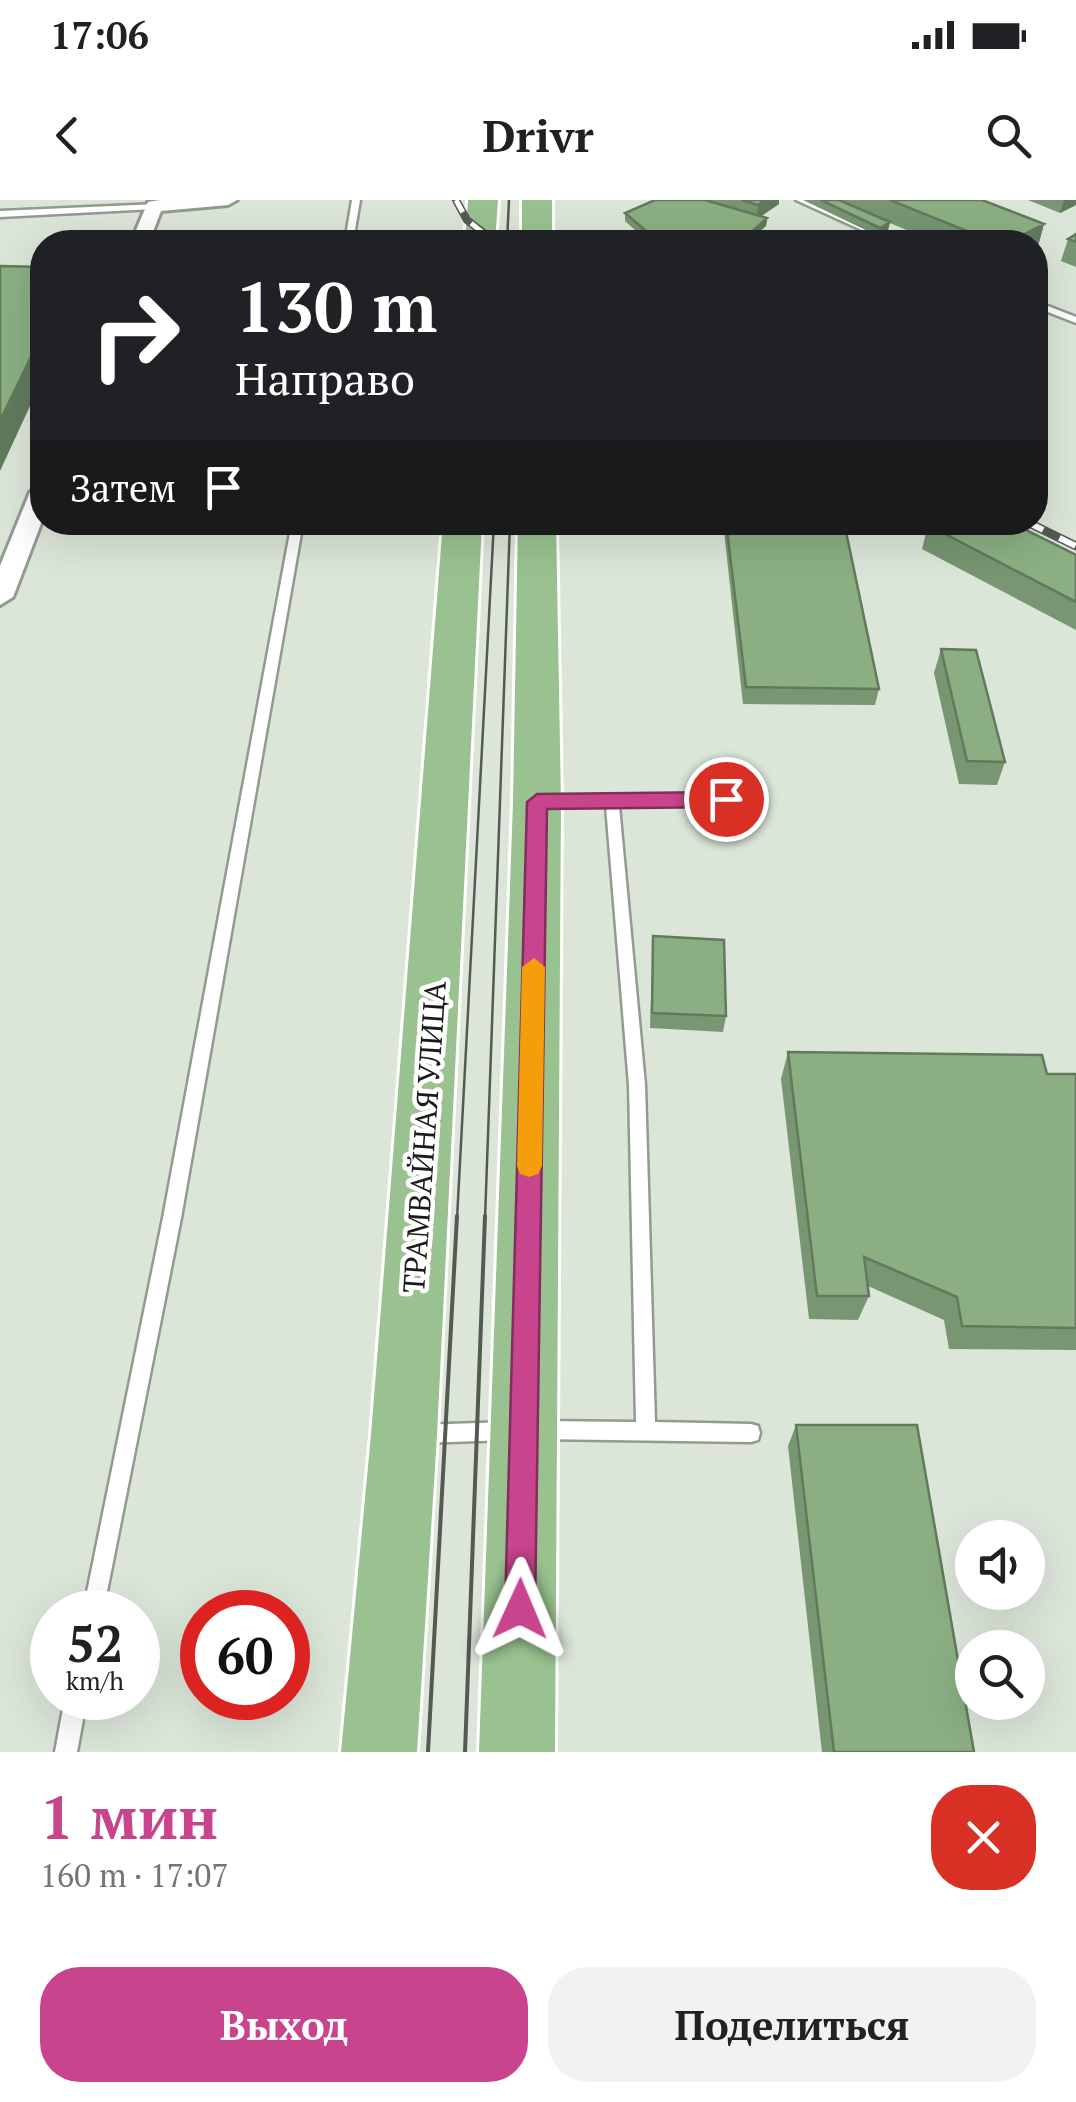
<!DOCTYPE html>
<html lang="ru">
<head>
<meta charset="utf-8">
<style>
	:root { --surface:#fff; --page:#f2f2f2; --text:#202124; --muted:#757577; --accent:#c8458d }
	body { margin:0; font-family:"PT Serif",serif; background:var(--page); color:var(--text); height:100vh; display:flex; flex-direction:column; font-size:38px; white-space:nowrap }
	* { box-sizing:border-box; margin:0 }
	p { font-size:32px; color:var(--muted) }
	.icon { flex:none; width:55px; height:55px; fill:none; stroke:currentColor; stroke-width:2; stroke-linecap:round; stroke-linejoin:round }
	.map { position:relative; height:1552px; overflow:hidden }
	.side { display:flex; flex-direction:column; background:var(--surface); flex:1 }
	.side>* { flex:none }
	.hud { position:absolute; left:30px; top:30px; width:1018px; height:305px; border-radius:40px; box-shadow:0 10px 40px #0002; background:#202124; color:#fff; overflow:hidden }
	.buttons { position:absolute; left:955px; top:1320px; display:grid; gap:20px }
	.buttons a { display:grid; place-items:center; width:90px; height:90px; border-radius:50%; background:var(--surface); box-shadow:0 10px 40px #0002; font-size:50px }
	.speed { position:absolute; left:30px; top:1390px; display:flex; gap:20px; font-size:50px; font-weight:700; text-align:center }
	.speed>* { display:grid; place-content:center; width:130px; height:130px; border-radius:50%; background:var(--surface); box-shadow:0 10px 40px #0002; line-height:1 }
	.speed small { font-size:25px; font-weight:400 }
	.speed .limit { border:15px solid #d22; background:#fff; color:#111 }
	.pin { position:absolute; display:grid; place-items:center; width:85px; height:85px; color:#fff; margin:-42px; border:5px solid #fff; border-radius:50%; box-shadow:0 2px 10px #0007 }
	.me { position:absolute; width:110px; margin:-55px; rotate:1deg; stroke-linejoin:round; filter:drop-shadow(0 0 8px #0008) }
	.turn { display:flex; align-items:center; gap:35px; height:210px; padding:0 40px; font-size:45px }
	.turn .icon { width:130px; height:130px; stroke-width:2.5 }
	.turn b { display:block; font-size:70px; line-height:85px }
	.then { display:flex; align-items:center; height:95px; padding:0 40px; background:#0003; gap:20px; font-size:38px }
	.round { display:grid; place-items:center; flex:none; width:105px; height:105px; border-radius:40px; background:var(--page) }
	.summary { display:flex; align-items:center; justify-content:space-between; height:170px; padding:0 40px }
	h1 { font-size:60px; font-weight:800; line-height:75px; color:var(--accent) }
	.cta { display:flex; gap:20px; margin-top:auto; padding:20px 40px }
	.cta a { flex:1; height:115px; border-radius:40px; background:var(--accent); color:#fff; font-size:40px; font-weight:800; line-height:115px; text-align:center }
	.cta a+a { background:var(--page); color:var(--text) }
	.status { display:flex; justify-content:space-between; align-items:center; height:70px; padding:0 50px; background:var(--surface); direction:ltr }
	.status svg { height:28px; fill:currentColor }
	header { display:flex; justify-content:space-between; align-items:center; height:130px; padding:0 40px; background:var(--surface); font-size:45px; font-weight:800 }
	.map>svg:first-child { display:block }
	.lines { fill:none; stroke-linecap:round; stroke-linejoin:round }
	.lane-casing { stroke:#919b8f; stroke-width:5 }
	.street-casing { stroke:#919b8f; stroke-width:6 }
	.primary-casing { stroke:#fff; stroke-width:6 }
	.lane { fill:#fff; fill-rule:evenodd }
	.street { fill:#fff; fill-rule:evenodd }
	.primary { fill:#9ac290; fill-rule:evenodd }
	.tram-far1 { stroke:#545a53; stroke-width:2.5 }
	.tram { stroke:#545a53; stroke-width:4 }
	.rail-far1-casing { stroke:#545a53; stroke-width:8 }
	.rail-casing { stroke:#545a53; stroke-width:9 }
	.rail-far1 { stroke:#fff; stroke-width:5; stroke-dasharray:14; stroke-linecap:butt }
	.rail { stroke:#fff; stroke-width:6; stroke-dasharray:18; stroke-linecap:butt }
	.wall { fill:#789671 }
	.shaded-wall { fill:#617a5c }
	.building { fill:#8baf83; stroke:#617a5c; stroke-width:2.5 }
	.route { fill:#c8458d; stroke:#822d5c; stroke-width:2.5 }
	.slow { fill:#f59e0b }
	.labels { text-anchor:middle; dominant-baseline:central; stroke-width:9; stroke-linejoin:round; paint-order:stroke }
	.street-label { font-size:30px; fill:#181b17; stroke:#fff }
</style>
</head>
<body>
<div class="status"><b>17:06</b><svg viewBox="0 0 49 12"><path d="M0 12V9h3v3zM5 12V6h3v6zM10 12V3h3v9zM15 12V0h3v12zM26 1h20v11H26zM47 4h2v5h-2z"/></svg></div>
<header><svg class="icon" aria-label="back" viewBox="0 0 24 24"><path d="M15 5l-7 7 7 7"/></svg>Drivr<svg class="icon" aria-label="search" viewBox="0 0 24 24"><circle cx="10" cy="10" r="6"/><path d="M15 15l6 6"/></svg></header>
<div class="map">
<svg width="1076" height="1552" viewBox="0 0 1076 1552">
	<rect width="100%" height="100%" fill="#dbe6d9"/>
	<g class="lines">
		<g class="lane-casing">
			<path id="lane" d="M352 0H360L353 42H345Z
				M796 0H807L898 42H888Z
				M157 4V8L154 9 0 17V11Z
				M1035 101 1076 117V123L1035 107Z
				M292 322H303L181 1018 103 1412H83L163 1018Z
				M725 594 732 599 725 604 619 606 645 885 655 1222 751 1224 758 1226 760 1233 758 1240 751 1242 538 1239 531 1237 529 1230 531 1223 538 1221 636 1222 629 885 606 606 541 607 534 602 541 597Z
				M510 1222 517 1224 519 1231 517 1238 510 1240 418 1243 411 1241 409 1234 411 1227 418 1225Z
				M65 1498H87L77 1552H55Z"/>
		</g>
		<g class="street-casing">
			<path id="street" d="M160 0H237L228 5 161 11 149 42H131L148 2Z
				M42 285V321L13 397 0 405V366L30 292Z"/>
		</g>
		<g class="primary-casing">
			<path id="primary" d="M468 0H498L495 42H465Z
				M522 0H552V42H522Z
				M443 322H482L437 1235 417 1552H341L371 1235Z
				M518 322H556L561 602 555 1552H479L513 602Z"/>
		</g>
		<use href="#lane" class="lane"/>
		<use href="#street" class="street"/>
		<use href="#primary" class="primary"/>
		<path class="tram-far1" d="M507 42 509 0
			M457 1019 494 322
			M485 1019 510 322"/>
		<path class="tram" d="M428 1552 457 1016
			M465 1552 485 1016"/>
		<g class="rail-far1-casing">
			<path id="rail-far1" d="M456 0 467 20 495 42"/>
		</g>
		<g class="rail-casing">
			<path id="rail" d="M1027 322 1076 346"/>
		</g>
		<use href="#rail-far1" class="rail-far1"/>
		<use href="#rail" class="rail"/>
	</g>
	<path class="wall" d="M655 0H779V4L761 16 767 18 766 26 753 38 762 42H648L625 21V13Z
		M803 0H982L1044 24 1038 46 1035 42H935L890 23 888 30 878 36Z
		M1028 0H1076V5L1060 13Z
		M1076 34V67L1061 61 1068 39Z
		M723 322H844L879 489 875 505 743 504Z
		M928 325 1076 355V430L922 349Z
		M941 449 1005 562 997 585 959 584 934 473Z
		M653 736 726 816 723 832 650 828Z
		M788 852 1047 874H1076V1150L949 1149 944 1120 868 1086 869 1096 858 1120 809 1119 781 879Z
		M796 1225 974 1552H822L788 1246Z"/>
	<path class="shaded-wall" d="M765 0H779V4L756 20 758 5Z
		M1064 0H1076V5L1060 13Z
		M767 18 766 26 747 42 748 35Z
		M890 22 888 30 878 36 880 28Z
		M1044 24 1038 46 1035 48V42H1009Z
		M42 93V132L35 106Z
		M42 134V180L0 271V221Z"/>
	<path class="building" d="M655 0H705L767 18 748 35 762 42H659L625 13Z
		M742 0H765L758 5Z
		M821 0H839L890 22 880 28Z
		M890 0H982L1044 24 1009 42H994Z
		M1076 34V42L1068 39Z
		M0 66 42 67V93L35 106H42V134L0 221Z
		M726 322H844L879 489 746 487Z
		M932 322H1010L1076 355V402L928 325Z
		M941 449 976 450 1005 562 967 561Z
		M653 736 724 740 726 816 652 813Z
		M788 852 1042 855 1047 874H1076V1128L962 1126 957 1097 864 1057 869 1096H817Z
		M796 1225H917L974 1552H834Z"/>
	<path class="route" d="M726 592 736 599 726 607 547 609 535 1409 531 1420 520 1424 509 1420 505 1409 527 602 537 594Z"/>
	<path class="slow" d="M534 758 545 767 542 966 538 974 529 977 520 974 517 966 522 767Z"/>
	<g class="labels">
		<g class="street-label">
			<text transform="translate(424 937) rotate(-86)">ТРАМВАЙНАЯ УЛИЦА</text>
		</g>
	</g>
</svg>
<div class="buttons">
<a><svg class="icon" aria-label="sound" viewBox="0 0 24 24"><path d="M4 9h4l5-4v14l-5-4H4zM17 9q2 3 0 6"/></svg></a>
<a><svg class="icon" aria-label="search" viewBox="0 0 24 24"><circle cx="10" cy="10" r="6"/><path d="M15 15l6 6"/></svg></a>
</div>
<div class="speed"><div>52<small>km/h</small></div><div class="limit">60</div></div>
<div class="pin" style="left:726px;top:599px;background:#d93025"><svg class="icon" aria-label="arrive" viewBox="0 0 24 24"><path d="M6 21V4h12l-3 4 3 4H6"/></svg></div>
<svg class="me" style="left:520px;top:1409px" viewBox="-20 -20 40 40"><path d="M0-17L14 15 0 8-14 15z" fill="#c8458d" stroke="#fff" stroke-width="4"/></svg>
<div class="hud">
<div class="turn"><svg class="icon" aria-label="right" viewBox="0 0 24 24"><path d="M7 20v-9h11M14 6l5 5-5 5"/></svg><div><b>130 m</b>Направо</div></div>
<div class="then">Затем<svg class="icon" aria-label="arrive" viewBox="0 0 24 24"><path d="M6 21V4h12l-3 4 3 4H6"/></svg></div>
</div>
</div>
<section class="side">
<div class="summary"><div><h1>1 мин</h1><p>160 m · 17:07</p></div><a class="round" style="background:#d93025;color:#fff"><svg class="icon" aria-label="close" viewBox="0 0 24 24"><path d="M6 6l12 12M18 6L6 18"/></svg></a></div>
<div class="cta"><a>Выход</a><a>Поделиться</a></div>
</section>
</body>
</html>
